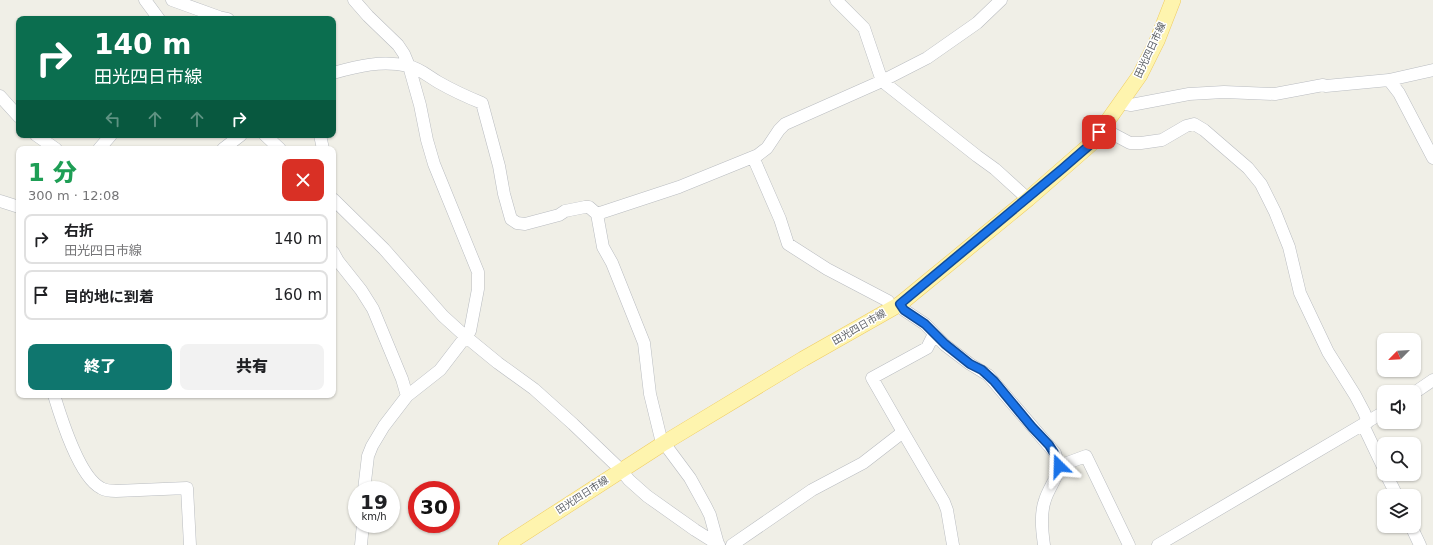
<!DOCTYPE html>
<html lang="ja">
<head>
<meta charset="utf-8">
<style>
	:root { --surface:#fff; --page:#f2f2f2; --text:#202124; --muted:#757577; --line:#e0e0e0; --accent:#0f766e }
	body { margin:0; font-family:"DejaVu Sans","Noto Sans JP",sans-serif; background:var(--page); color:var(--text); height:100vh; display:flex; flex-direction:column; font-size:15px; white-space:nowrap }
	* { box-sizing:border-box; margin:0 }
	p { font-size:13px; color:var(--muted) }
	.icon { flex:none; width:22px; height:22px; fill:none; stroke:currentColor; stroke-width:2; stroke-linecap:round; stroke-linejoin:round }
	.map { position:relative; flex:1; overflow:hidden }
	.panel { position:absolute; left:16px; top:146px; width:320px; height:252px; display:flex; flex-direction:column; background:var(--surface); border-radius:8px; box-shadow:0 1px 3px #0004 }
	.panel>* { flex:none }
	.hud { position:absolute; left:16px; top:16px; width:320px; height:122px; border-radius:8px; box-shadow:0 1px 3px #0004; background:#0b6e4f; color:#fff; overflow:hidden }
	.needle { width:26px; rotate:246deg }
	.controls { position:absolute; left:1377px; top:333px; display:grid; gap:8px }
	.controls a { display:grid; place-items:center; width:44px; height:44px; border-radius:8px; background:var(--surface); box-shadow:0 1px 3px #0004; font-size:20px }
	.speed { position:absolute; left:348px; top:481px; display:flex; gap:8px; font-size:20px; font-weight:700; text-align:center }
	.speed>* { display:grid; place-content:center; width:52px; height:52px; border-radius:50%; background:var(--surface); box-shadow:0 1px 3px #0004; line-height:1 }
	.speed small { font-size:10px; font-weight:400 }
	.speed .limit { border:6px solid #d22; background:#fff; color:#111 }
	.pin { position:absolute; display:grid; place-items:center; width:34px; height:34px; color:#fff; margin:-17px; border-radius:8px; box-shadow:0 2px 6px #0006 }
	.me { position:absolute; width:44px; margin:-22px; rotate:338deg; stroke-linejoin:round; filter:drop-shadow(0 0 3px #0008) }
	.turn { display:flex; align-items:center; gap:14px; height:84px; padding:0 12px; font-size:18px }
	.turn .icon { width:52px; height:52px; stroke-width:2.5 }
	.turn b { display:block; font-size:28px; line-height:34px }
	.lanes { display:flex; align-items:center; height:38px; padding:0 12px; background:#0003; justify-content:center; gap:20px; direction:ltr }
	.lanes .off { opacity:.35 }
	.round { display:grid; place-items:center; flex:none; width:42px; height:42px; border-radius:8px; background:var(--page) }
	.headline { display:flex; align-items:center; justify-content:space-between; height:68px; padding:0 12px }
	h1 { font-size:24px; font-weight:800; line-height:30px; color:#1e9e55 }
	.button { display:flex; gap:8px; margin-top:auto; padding:8px 12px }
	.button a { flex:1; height:46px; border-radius:8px; background:var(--accent); color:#fff; font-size:16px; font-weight:800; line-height:46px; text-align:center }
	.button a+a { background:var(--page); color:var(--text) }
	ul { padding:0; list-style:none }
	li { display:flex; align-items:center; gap:12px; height:50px; margin:0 8px 6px; padding:0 4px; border:2px solid var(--line); border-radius:8px }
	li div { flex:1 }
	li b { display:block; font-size:15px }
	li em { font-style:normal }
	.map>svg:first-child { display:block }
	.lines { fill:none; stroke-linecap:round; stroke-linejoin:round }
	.minor-casing { stroke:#b9bcc0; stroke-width:13 }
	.major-casing { stroke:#f0cd61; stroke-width:16 }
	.minor { stroke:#fff; stroke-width:12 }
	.major { stroke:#fef4ae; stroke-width:15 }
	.route-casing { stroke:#114b97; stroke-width:10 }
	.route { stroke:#1a73e8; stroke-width:7 }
	.labels { text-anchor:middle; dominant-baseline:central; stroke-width:3; stroke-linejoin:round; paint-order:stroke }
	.street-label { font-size:10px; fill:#5e6267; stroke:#fff }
</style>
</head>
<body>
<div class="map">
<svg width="1433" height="545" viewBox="0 0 1433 545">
	<rect width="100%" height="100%" fill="#f0efe7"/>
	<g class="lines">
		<g class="minor-casing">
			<path id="minor" d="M145 0 159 19
				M172 0 219 17 228 19
				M354 0 368 16 398 45 404 54 409 66 420 105 427 140 434 164 478 272V289L470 331 440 370 407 396 384 426 372 446 368 456 364 490
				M836 0 864 28 882 81 977 156 995 169 1028 199
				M333 73C358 66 382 60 408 66 419 68 428 76 438 82 452 90 467 97 482 103L499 166 504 194 511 219 517 223 525 224 559 215 565 211 585 207H589L597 214 603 247 612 263 644 343 650 394 661 439 690 478 706 507 710 515 718 544
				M1389 80 1399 93 1433 158
				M0 96 19 117
				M1120 103 1131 105 1189 94 1224 92 1275 94 1323 85 1326 86 1389 80 1433 70
				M1099 132 1113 134 1130 143H1141L1162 140 1186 126 1194 124 1204 130 1248 168 1261 184 1275 212 1289 247 1300 293 1328 352 1355 395 1364 412 1368 422
				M36 135 56 149
				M265 135 280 149
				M320 135 323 149
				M99 149 111 135
				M223 149 241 135
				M753 157 780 219 788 244 827 269 888 301 892 309
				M333 199 384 249 443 316 465 336 498 363 534 389 573 424 621 470 629 480 647 496 695 530 719 545
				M0 201 19 207
				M597 214 679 187 758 155 767 148 779 130 785 124 882 81 927 58 977 23 1001 0
				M333 252 338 261 361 290 373 309 402 379 407 396
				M900 304 904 310 925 324 945 345 970 364 988 375 1055 453 1059 466 1058 471C1055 481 1048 490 1045 500 1040 514 1042 531 1044 545
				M1414 393 1433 380
				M54 395C61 418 79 477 101 488 106 491 111 491 116 491L187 488 190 545
				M1363 425 1384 469
				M903 432 944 502 947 510 953 545
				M1059 466 1086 456 1129 545
				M1386 474 1397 496
				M1411 526 1420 545
				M361 545 363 524
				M732 545 812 490 863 463 903 432 872 378 927 348 934 334
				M1158 545 1384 412"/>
		</g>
		<g class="major-casing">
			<path id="major" d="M506 545 664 443 803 359 900 304 1028 199 1092 143 1140 75 1157 41 1173 0"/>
		</g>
		<use href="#minor" class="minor"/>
		<use href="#major" class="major"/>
	</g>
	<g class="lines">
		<g class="route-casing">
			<path id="route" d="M1059 466 1054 453 1049 445 1032 427 994 381 982 370 970 364 945 344 925 324 904 310 900 304 1062 169 1092 143 1099 132"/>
		</g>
		<use href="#route" class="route"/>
	</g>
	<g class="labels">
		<g class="street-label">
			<text transform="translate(1150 50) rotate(-65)">田光四日市線</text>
			<text transform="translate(859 327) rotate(-30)">田光四日市線</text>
			<text transform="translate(582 495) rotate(-33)">田光四日市線</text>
		</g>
	</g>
</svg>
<div class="controls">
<a><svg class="needle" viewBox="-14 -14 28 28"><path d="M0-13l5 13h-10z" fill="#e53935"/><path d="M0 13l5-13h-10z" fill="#757577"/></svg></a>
<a><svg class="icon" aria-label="sound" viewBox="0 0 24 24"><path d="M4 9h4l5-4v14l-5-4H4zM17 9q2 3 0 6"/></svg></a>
<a><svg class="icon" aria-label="search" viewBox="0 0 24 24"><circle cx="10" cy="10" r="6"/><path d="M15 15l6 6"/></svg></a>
<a><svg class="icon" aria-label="layers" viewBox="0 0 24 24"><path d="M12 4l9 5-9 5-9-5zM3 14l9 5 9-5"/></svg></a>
</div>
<div class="speed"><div>19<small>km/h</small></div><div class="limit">30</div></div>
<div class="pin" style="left:1099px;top:132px;background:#d93025"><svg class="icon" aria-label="arrive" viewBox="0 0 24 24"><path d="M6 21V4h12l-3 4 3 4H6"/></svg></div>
<svg class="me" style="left:1059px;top:466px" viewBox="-20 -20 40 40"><path d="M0-17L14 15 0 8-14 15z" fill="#1a73e8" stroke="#fff" stroke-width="4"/></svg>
<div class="hud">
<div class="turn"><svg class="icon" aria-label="right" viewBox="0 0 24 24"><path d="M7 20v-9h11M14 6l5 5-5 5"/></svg><div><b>140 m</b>田光四日市線</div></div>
<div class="lanes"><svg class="icon off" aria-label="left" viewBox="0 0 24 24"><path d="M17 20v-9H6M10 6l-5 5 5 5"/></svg><svg class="icon off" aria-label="ahead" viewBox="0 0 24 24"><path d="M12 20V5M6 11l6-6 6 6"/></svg><svg class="icon off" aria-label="ahead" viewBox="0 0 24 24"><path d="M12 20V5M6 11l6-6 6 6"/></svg><svg class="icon" aria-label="right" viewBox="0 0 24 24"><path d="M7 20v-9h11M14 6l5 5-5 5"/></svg></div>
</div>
<section class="panel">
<div class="headline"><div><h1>1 分</h1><p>300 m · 12:08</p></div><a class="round" style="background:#d93025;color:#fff"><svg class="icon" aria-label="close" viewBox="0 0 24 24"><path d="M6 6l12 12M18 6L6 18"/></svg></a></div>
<ul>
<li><svg class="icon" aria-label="right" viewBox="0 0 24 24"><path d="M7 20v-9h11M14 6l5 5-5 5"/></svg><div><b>右折</b><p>田光四日市線</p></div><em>140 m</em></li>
<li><svg class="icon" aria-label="arrive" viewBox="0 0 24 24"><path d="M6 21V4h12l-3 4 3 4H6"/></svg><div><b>目的地に到着</b></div><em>160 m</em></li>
</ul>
<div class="button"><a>終了</a><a>共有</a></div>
</section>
</div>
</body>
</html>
